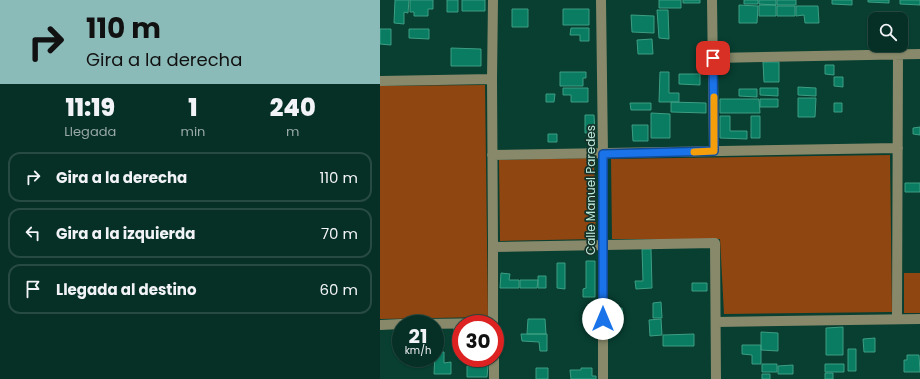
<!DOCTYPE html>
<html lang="es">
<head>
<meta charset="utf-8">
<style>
	:root { --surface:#062f25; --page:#0f372d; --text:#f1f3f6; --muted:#98a9a7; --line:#274a42 }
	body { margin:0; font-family:Poppins,sans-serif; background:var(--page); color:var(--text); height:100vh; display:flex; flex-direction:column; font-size:15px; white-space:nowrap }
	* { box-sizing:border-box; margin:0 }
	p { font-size:13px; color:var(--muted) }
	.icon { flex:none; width:22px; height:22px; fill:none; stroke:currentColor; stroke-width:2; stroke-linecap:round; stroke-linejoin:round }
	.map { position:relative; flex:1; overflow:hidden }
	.side { display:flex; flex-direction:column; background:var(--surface); width:380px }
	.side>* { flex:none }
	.top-card { background:#8bbbb9; color:#111; overflow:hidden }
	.fabs { position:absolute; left:488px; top:12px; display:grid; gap:8px }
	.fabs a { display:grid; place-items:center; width:40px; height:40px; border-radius:8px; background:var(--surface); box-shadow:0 1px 3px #0004,0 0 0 1px var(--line); font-size:20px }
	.speed { position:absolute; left:12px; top:315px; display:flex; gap:8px; font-size:20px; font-weight:700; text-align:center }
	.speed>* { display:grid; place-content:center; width:52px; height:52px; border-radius:50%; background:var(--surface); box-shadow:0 1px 3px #0004,0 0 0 1px var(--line); line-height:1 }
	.speed small { font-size:10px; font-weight:400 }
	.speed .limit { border:6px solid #d22; background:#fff; color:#111 }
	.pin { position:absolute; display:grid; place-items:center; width:34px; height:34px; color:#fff; margin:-17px; border-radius:8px; box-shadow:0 2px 6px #0006 }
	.me { position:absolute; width:44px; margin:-22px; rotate:0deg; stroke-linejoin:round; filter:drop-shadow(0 0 3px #0008) }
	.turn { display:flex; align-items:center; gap:14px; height:84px; padding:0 20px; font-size:18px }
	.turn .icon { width:52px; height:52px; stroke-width:2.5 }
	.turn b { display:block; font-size:28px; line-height:34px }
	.eta { display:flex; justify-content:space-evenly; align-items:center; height:68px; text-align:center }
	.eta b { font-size:24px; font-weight:800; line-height:28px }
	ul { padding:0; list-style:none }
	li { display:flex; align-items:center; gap:12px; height:50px; margin:0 8px 6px; padding:0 12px; border:2px solid var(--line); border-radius:12px }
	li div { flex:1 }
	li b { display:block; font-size:15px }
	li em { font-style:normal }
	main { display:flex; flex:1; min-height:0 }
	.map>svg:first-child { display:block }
	.green { fill:#8f4611 }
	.building { fill:#097c62; stroke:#3d9e83 }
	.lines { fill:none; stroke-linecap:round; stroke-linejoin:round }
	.minor { stroke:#87896a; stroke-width:10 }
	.route-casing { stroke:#114b97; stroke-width:10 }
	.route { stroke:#1a73e8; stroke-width:7 }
	.slow { stroke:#f59e0b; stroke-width:7 }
	.labels { text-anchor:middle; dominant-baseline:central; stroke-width:3.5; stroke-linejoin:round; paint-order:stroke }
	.street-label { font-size:12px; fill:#bee9da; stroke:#143229 }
</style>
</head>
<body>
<main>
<section class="side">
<div class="top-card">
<div class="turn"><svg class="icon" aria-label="right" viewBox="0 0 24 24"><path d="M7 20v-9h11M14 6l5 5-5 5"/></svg><div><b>110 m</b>Gira a la derecha</div></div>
</div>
<div class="eta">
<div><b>11:19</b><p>Llegada</p></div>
<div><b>1</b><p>min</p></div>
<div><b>240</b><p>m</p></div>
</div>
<ul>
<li><svg class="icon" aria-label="right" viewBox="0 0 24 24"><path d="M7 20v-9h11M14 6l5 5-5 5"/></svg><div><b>Gira a la derecha</b></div><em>110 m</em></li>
<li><svg class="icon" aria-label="left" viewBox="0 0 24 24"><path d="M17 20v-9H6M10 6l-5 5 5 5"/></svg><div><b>Gira a la izquierda</b></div><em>70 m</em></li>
<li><svg class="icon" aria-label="arrive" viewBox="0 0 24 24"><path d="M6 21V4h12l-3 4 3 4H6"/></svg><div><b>Llegada al destino</b></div><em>60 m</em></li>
</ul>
</section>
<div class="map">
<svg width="540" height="379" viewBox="0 0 540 379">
	<rect width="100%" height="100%" fill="#083f31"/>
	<path class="green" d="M105 85 108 317 0 319V86Z
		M510 155 512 312 344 314 340 239H232L231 159Z
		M214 158 216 239 120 241 119 160Z
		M524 273H540V313H524Z"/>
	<path class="building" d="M15 0H29L28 13 24 12V24L14 23Z
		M30 0H53V9H48V16H34V12H30Z
		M67 0H78V12H67Z
		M82 0H105V11H82Z
		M279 0H301V8H279Z
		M303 0H320V3H303Z
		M364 0H378V4H364Z
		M379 0H396V5L379 4Z
		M397 0H416V5H397Z
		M452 0H472V5L452 4Z
		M488 0H509V3L488 2Z
		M520 0H540V5L520 4Z
		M359 5 378 6 377 23H359Z
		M379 5H396V16H379Z
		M397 6H415V16H397Z
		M416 6H438L439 23H425L424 15 416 16Z
		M132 9H148V27H132Z
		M183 9H209V25H183Z
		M277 10H288L289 39 279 38Z
		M251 15 274 16V33L252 32Z
		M191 28H209V41H200V35H190Z
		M0 29H11V45L0 44Z
		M29 29H49V39L29 38Z
		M272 39 273 54H258L257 40Z
		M71 48 101 49V66H71Z
		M383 62H399V82H384Z
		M445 65H454V75L445 74Z
		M180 72H206V78H203V86H180Z
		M280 72H289V93H299V102H279Z
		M299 74H320V85L299 84Z
		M454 77H463V87L454 86Z
		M418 87 436 88V96L418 95Z
		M183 88H208V102H191V95H183Z
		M380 88H398V96L380 95Z
		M359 89H377V97L359 96Z
		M166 94H175L174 102H166Z
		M418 98H436L435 117H418Z
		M340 99H379L380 113H340Z
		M380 99H398V107H380Z
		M291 102 326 103V113L291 112Z
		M250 103H271V110H251Z
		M454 103H462V112H454Z
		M271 113 290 114V138H271Z
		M205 115H214L215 133H205Z
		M340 116H350V131H367V139L340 138Z
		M371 116H380V138H371Z
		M252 125H268V141H253Z
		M540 127V135L533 134V128Z
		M168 134H177V142H168Z
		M525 183H540V192H525Z
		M262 249H271L272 288 256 289 255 281H263Z
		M206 261H215V297H203V289L206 288Z
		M177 263H185V289L177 288Z
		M121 273 130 274 129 280H139V288H120Z
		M158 276H166V288H158Z
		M140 280H158L157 288H140Z
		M312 283H327V291H312Z
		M281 302 282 318H273V303Z
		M242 308 243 318 234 319 233 309Z
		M148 319H165L166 334H147Z
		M281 319 282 335 270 336 269 320Z
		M74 324H81V340H74Z
		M463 327V355H446V328Z
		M381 332 398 333V351L381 350Z
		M141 334H167V351H160L159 342 142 341Z
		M314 334V346H283V335Z
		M495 338V352H484L483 339Z
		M362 345H381V364H372V355L362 354Z
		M468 349H476V371H468Z
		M55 352H64V363L71 362V374H54Z
		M527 355H539L540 372H524V360H527Z
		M382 364H397V372H382Z
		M445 364H464V372H445Z
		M413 365V374H398V366Z
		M87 366H108L107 377H87Z
		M156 368H168V379H156Z
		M201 368H212V376H216V379H191L190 370H201Z
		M445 373H453V379H445Z
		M382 374H390V379H382Z"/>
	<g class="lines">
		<path class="minor" d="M221 0 223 154V379
			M332 0 334 151
			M333 58 540 54
			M0 81 112 79
			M112 155 518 148
			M113 247 335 243 336 379
			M517 319 518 54
			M336 322 540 319
			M43 324 113 323
			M113 324V247L112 79 113 0
			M0 325 21 324
			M114 358V379"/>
	</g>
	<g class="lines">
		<g class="route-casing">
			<path id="route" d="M223 319V154L334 151 333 58"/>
		</g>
		<use href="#route" class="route"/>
		<path class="slow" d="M314 152 334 151V97"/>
	</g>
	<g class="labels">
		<g class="street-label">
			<text transform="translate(210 190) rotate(-90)">Calle Manuel Paredes</text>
		</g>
	</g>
</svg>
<div class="fabs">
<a><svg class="icon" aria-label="search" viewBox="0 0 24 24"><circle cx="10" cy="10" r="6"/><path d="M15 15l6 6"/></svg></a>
</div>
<div class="speed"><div>21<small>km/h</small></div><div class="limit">30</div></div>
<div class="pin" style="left:333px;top:58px;background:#d93025"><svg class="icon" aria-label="arrive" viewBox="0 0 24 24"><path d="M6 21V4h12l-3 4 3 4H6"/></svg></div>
<svg class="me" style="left:223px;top:319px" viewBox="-20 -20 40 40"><circle r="19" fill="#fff"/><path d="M0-13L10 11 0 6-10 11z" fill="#1a73e8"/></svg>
</div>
</main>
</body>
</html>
